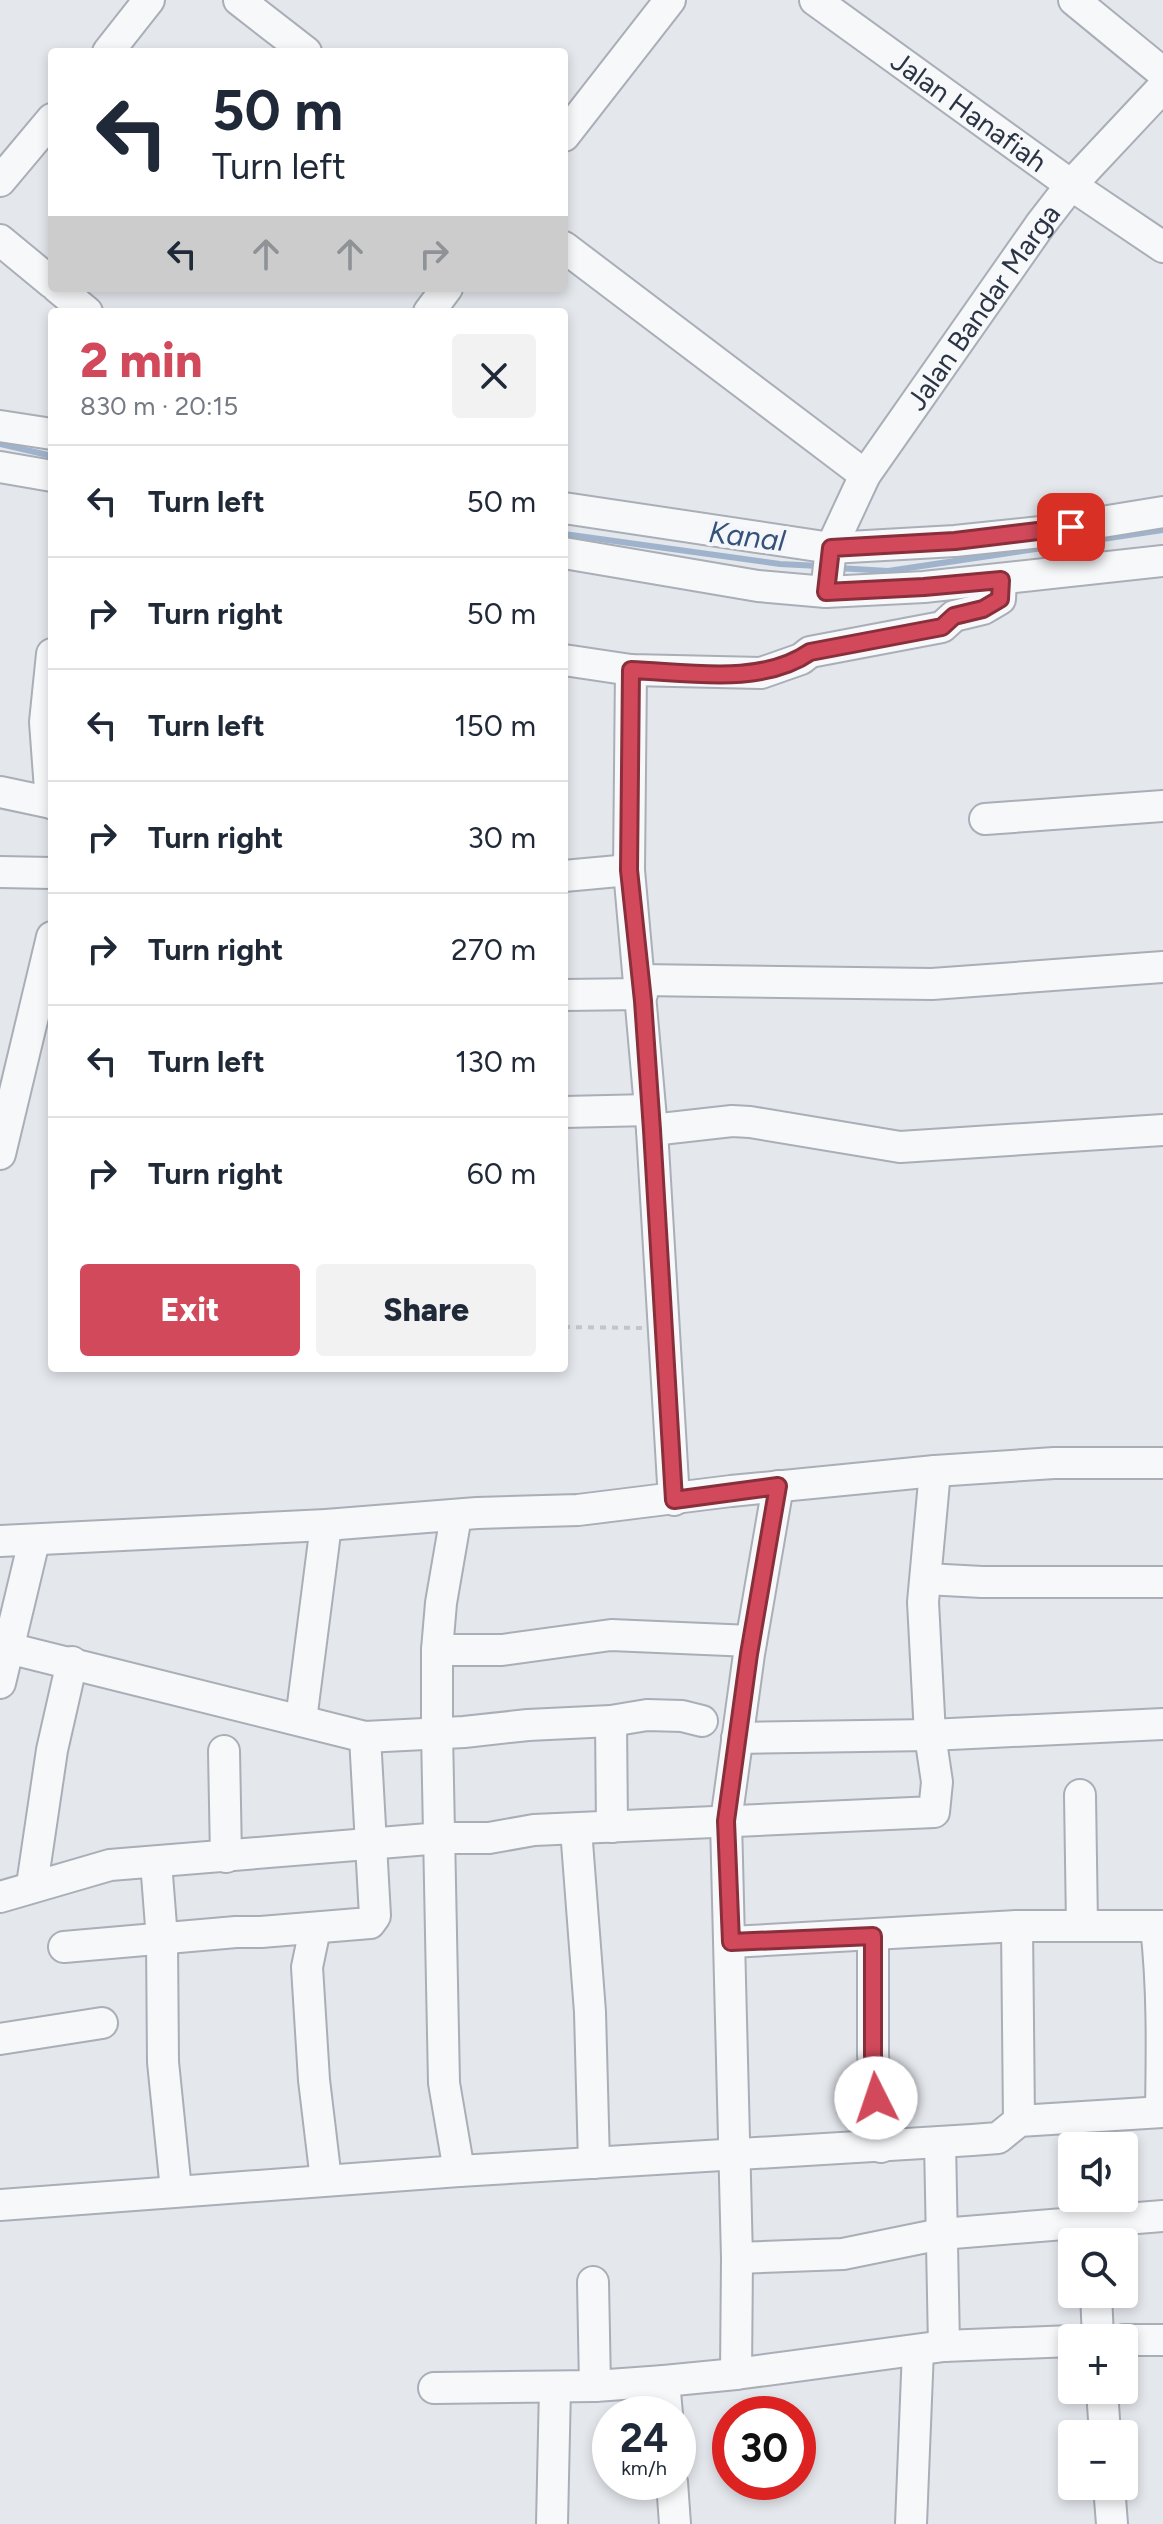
<!DOCTYPE html>
<html lang="en">
<head>
<meta charset="utf-8">
<style>
	:root { --surface:#fff; --page:#f2f2f3; --text:#1f2937; --muted:#747a83; --line:#e0e1e3; --accent:#d1495b }
	body { margin:0; font-family:Figtree,sans-serif; background:var(--page); color:var(--text); height:100vh; display:flex; flex-direction:column; font-size:30px; white-space:nowrap }
	* { box-sizing:border-box; margin:0 }
	p { font-size:26px; color:var(--muted) }
	.icon { flex:none; width:44px; height:44px; fill:none; stroke:currentColor; stroke-width:2; stroke-linecap:round; stroke-linejoin:round }
	.map { position:relative; flex:1; overflow:hidden }
	.panel { position:absolute; left:48px; top:308px; width:520px; height:1064px; display:flex; flex-direction:column; background:var(--surface); border-radius:8px; box-shadow:0 4px 12px #0003 }
	.panel>* { flex:none }
	.hud { position:absolute; left:48px; top:48px; width:520px; height:244px; border-radius:8px; box-shadow:0 4px 12px #0003; background:#fff; color:var(--text); overflow:hidden }
	.tools { position:absolute; left:1058px; top:2132px; display:grid; gap:16px }
	.tools a { display:grid; place-items:center; width:80px; height:80px; border-radius:8px; background:var(--surface); box-shadow:0 4px 12px #0003; font-size:40px }
	.speed { position:absolute; left:592px; top:2396px; display:flex; gap:16px; font-size:40px; font-weight:700; text-align:center }
	.speed>* { display:grid; place-content:center; width:104px; height:104px; border-radius:50%; background:var(--surface); box-shadow:0 4px 12px #0003; line-height:1 }
	.speed small { font-size:20px; font-weight:400 }
	.speed .limit { border:12px solid #d22; background:#fff; color:#111 }
	.pin { position:absolute; display:grid; place-items:center; width:68px; height:68px; color:#fff; margin:-34px; border-radius:16px; box-shadow:0 4px 12px #0006 }
	.me { position:absolute; width:88px; margin:-44px; rotate:356deg; stroke-linejoin:round; filter:drop-shadow(0 0 6px #0008) }
	.turn { display:flex; align-items:center; gap:28px; height:168px; padding:0 32px; font-size:36px }
	.turn .icon { width:104px; height:104px; stroke-width:2.5 }
	.turn b { display:block; font-size:56px; line-height:68px }
	.lanes { display:flex; align-items:center; height:76px; padding:0 32px; background:#0003; justify-content:center; gap:40px; direction:ltr }
	.lanes .off { opacity:.35 }
	.round { display:grid; place-items:center; flex:none; width:84px; height:84px; border-radius:8px; background:var(--page) }
	.headline { display:flex; align-items:center; justify-content:space-between; height:136px; padding:0 32px }
	h1 { font-size:48px; font-weight:800; line-height:60px; color:var(--accent) }
	.primary-button { display:flex; gap:16px; margin-top:auto; padding:16px 32px }
	.primary-button a { flex:1; height:92px; border-radius:8px; background:var(--accent); color:#fff; font-size:32px; font-weight:800; line-height:92px; text-align:center }
	.primary-button a+a { background:var(--page); color:var(--text) }
	ul { padding:0; list-style:none }
	li { display:flex; align-items:center; gap:24px; height:112px; padding:0 32px; border-top:2px solid var(--line) }
	li div { flex:1 }
	li b { display:block; font-size:30px }
	li em { font-style:normal }
	.map>svg:first-child { display:block }
	.lines { fill:none; stroke-linecap:round; stroke-linejoin:round }
	.stream { stroke:#9fb4cc; stroke-width:6 }
	.minor-casing { stroke:#a9aeb7; stroke-width:34 }
	.path { stroke:#c2c5cb; stroke-width:4; stroke-dasharray:6 6; stroke-linecap:butt }
	.minor { stroke:#f7f8fa; stroke-width:30 }
	.route-casing { stroke:#882f3b; stroke-width:20 }
	.route { stroke:#d1495b; stroke-width:14 }
	.labels { text-anchor:middle; dominant-baseline:central; stroke-width:8; stroke-linejoin:round; paint-order:stroke }
	.street-label { font-size:28px; fill:#2b3445; stroke:#f4f6f9 }
	.water-label { font-size:30px; font-style:italic; fill:#34527a; stroke:#f4f6f9 }
</style>
</head>
<body>
<div class="map">
<svg width="1163" height="2524" viewBox="0 0 1163 2524">
	<rect width="100%" height="100%" fill="#e4e7ec"/>
	<g class="lines">
		<path class="stream" d="M0 444 52 456
			M564 534 780 564 819 566
			M838 568 888 571 1163 530"/>
		<g class="minor-casing">
			<g id="minor">
				<path d="M239 0 306 52"/>
				<path id="s1" d="M815 0 1071 185 1163 247"/>
				<path d="M1074 0 1163 73"/>
				<path d="M108 52 149 0"/>
				<path d="M564 136 670 0"/>
				<path d="M0 181 52 119"/>
				<path d="M0 240 52 283"/>
				<path d="M564 247 865 475"/>
				<path d="M58 288 87 312"/>
				<path d="M429 312 447 288"/>
				<path d="M0 426 52 434"/>
				<path d="M0 467 52 476"/>
				<path d="M564 508 831 548 955 541 1041 532 1163 512"/>
				<path d="M564 553 758 586 826 592 924 587 1163 561"/>
				<path id="s2" d="M826 592 831 548 865 475 1040 225 1071 185 1163 87"/>
				<path d="M564 660 631 670 761 673 801 659 810 652 942 627 954 616 983 609 1000 599 1001 580"/>
				<path d="M631 670 629 870 652 1130 674 1500"/>
				<path d="M0 792 52 803"/>
				<path d="M51 803 45 722 52 654"/>
				<path d="M985 819 1163 806"/>
				<path d="M0 872 52 873"/>
				<path d="M564 876 629 870"/>
				<path d="M640 980 932 984 1163 967"/>
				<path d="M564 995 642 994"/>
				<path d="M564 1112 650 1110"/>
				<path d="M652 1130 732 1121 750 1122 900 1147 1163 1130"/>
				<path d="M0 1154 52 937"/>
				<path d="M456 1516 441 1603 437 1650V1733L444 2083 459 2171"/>
				<path d="M0 1541 326 1525 477 1513 578 1510 731 1491 935 1471 1054 1463H1163"/>
				<path d="M926 1579 982 1582H1163"/>
				<path d="M8 1648 365 1737 464 1732 528 1725 611 1721 647 1715 682 1716 702 1721"/>
				<path d="M437 1650H502L611 1635 751 1641"/>
				<path d="M0 1683 34 1541"/>
				<path d="M301 1720 326 1525"/>
				<path d="M611 1721 612 1827"/>
				<path d="M737 1738 930 1735 1163 1724"/>
				<path d="M224 1751 226 1857"/>
				<path d="M1080 1795 1082 1925"/>
				<path d="M576 1829 590 2012 594 2163"/>
				<path d="M156 1862 162 1939 163 2062 176 2190"/>
				<path d="M32 1885 52 1750 72 1662"/>
				<path d="M0 1897 110 1865 441 1838H489L534 1830 934 1812 937 1782 930 1735 923 1602 935 1471"/>
				<path d="M1017 1926 1019 2121"/>
				<path d="M1156 1927C1163 1987 1162 2051 1161 2112"/>
				<path d="M315 1929 307 1967 314 2080 326 2180"/>
				<path d="M873 1936V2055L881 2147"/>
				<path d="M731 1942 1017 1926H1163"/>
				<path d="M64 1947 236 1932H261L370 1923 375 1916 365 1737"/>
				<path d="M0 2039 102 2023"/>
				<path d="M940 2142 944 2346"/>
				<path d="M1089 2198 1092 2242"/>
				<path d="M0 2205 459 2171 972 2140 998 2138 1019 2121 1163 2112"/>
				<path d="M737 2258 843 2254 941 2234 1163 2216"/>
				<path d="M593 2282 595 2386"/>
				<path d="M1096 2294 1098 2338"/>
				<path d="M1124 2340H1163"/>
				<path d="M736 2374 737 2258 726 1821 749 1654 778 1486"/>
				<path d="M664 2381 667 2414"/>
				<path d="M434 2388 595 2386 664 2381 736 2374 944 2346 1072 2341"/>
				<path d="M1102 2390 1105 2434"/>
				<path d="M672 2482 675 2524"/>
				<path d="M1109 2486 1112 2524"/>
				<path d="M552 2524 555 2387"/>
				<path d="M911 2524 918 2350"/>
			</g>
		</g>
		<path class="path" d="M564 1327 642 1328"/>
		<use href="#minor" class="minor"/>
	</g>
	<g class="lines">
		<g class="route-casing">
			<path id="route" d="M876 2098 873 2055V1936L731 1942 726 1821 749 1654 778 1486 674 1500 652 1130 643 1001 629 870 631 670C687 672 761 686 810 652L942 627 954 616 983 609 1000 599 1001 580 924 587 826 592 831 548 955 541 1071 527"/>
		</g>
		<use href="#route" class="route"/>
	</g>
	<g class="labels">
		<g class="street-label">
			<text stroke="none"><textPath href="#s1" startOffset="190">Jalan Hanafiah</textPath></text>
			<text stroke="none"><textPath href="#s2" startOffset="330">Jalan Bandar Marga</textPath></text>
		</g>
		<g class="water-label">
			<text transform="translate(747 536) rotate(7)">Kanal</text>
		</g>
	</g>
</svg>
<div class="tools">
<a><svg class="icon" aria-label="sound" viewBox="0 0 24 24"><path d="M4 9h4l5-4v14l-5-4H4zM17 9q2 3 0 6"/></svg></a>
<a><svg class="icon" aria-label="search" viewBox="0 0 24 24"><circle cx="10" cy="10" r="6"/><path d="M15 15l6 6"/></svg></a>
<a>+</a>
<a>−</a>
</div>
<div class="speed"><div>24<small>km/h</small></div><div class="limit">30</div></div>
<div class="pin" style="left:1071px;top:527px;background:#d93025"><svg class="icon" aria-label="arrive" viewBox="0 0 24 24"><path d="M6 21V4h12l-3 4 3 4H6"/></svg></div>
<svg class="me" style="left:876px;top:2098px" viewBox="-20 -20 40 40"><circle r="19" fill="#fff"/><path d="M0-13L10 11 0 6-10 11z" fill="#d1495b"/></svg>
<div class="hud">
<div class="turn"><svg class="icon" aria-label="left" viewBox="0 0 24 24"><path d="M17 20v-9H6M10 6l-5 5 5 5"/></svg><div><b>50 m</b>Turn left</div></div>
<div class="lanes"><svg class="icon" aria-label="left" viewBox="0 0 24 24"><path d="M17 20v-9H6M10 6l-5 5 5 5"/></svg><svg class="icon off" aria-label="ahead" viewBox="0 0 24 24"><path d="M12 20V5M6 11l6-6 6 6"/></svg><svg class="icon off" aria-label="ahead" viewBox="0 0 24 24"><path d="M12 20V5M6 11l6-6 6 6"/></svg><svg class="icon off" aria-label="right" viewBox="0 0 24 24"><path d="M7 20v-9h11M14 6l5 5-5 5"/></svg></div>
</div>
<section class="panel">
<div class="headline"><div><h1>2 min</h1><p>830 m · 20:15</p></div><a class="round"><svg class="icon" aria-label="close" viewBox="0 0 24 24"><path d="M6 6l12 12M18 6L6 18"/></svg></a></div>
<ul>
<li><svg class="icon" aria-label="left" viewBox="0 0 24 24"><path d="M17 20v-9H6M10 6l-5 5 5 5"/></svg><div><b>Turn left</b></div><em>50 m</em></li>
<li><svg class="icon" aria-label="right" viewBox="0 0 24 24"><path d="M7 20v-9h11M14 6l5 5-5 5"/></svg><div><b>Turn right</b></div><em>50 m</em></li>
<li><svg class="icon" aria-label="left" viewBox="0 0 24 24"><path d="M17 20v-9H6M10 6l-5 5 5 5"/></svg><div><b>Turn left</b></div><em>150 m</em></li>
<li><svg class="icon" aria-label="right" viewBox="0 0 24 24"><path d="M7 20v-9h11M14 6l5 5-5 5"/></svg><div><b>Turn right</b></div><em>30 m</em></li>
<li><svg class="icon" aria-label="right" viewBox="0 0 24 24"><path d="M7 20v-9h11M14 6l5 5-5 5"/></svg><div><b>Turn right</b></div><em>270 m</em></li>
<li><svg class="icon" aria-label="left" viewBox="0 0 24 24"><path d="M17 20v-9H6M10 6l-5 5 5 5"/></svg><div><b>Turn left</b></div><em>130 m</em></li>
<li><svg class="icon" aria-label="right" viewBox="0 0 24 24"><path d="M7 20v-9h11M14 6l5 5-5 5"/></svg><div><b>Turn right</b></div><em>60 m</em></li>
</ul>
<div class="primary-button"><a>Exit</a><a>Share</a></div>
</section>
</div>
</body>
</html>
